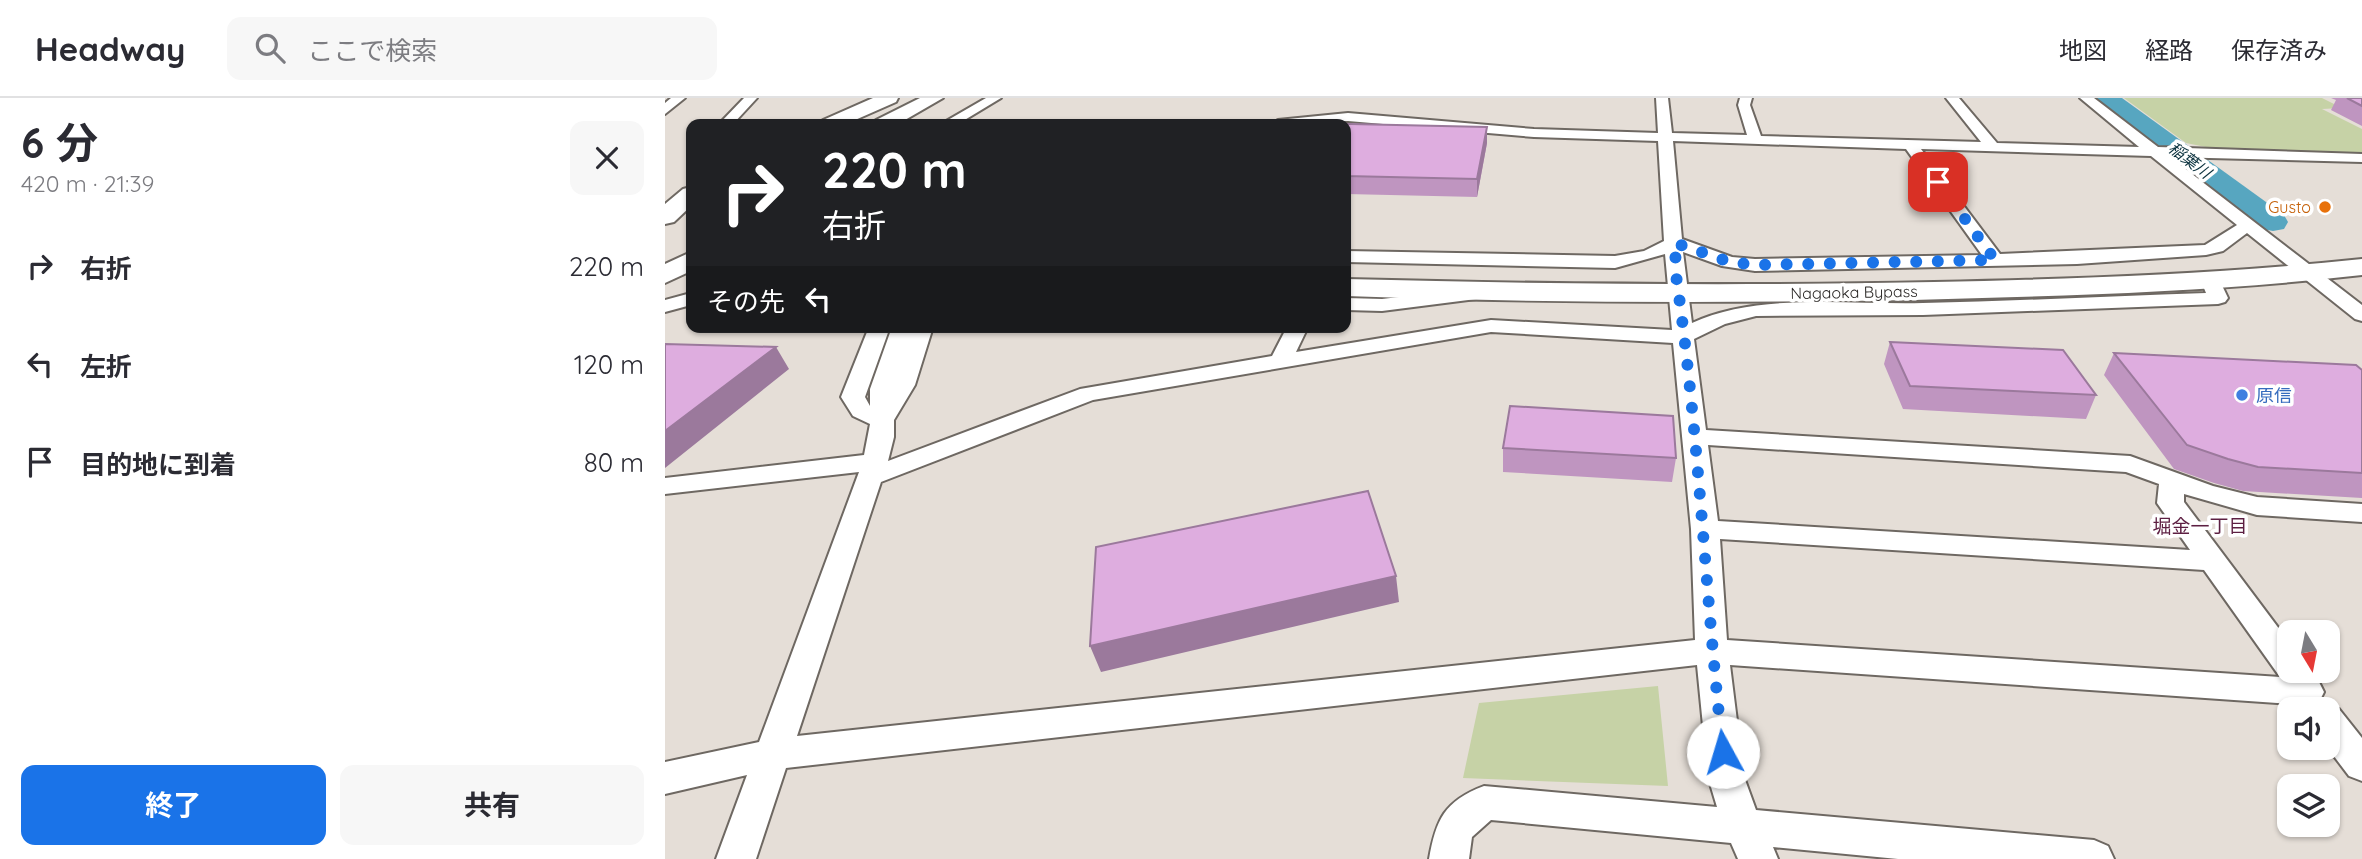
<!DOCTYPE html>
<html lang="ja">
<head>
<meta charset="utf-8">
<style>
	:root { --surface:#fff; --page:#f7f7f7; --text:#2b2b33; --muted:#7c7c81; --line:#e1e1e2; --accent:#1a73e8 }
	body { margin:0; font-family:Quicksand,"Noto Sans JP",sans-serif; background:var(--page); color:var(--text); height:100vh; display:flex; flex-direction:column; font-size:26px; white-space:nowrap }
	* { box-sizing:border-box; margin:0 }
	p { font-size:23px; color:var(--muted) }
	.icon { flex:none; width:38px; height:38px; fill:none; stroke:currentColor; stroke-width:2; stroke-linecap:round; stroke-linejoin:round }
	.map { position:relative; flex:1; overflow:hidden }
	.details { display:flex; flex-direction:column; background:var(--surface); width:665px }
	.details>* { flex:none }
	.banner { position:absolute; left:21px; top:21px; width:665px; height:214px; border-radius:14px; box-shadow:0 2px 5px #0004; background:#202124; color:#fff; overflow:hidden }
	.needle { width:46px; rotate:170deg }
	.controls { position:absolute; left:1612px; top:522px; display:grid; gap:14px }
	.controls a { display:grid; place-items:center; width:63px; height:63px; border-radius:14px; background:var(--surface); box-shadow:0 2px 5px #0004; font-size:35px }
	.pin { position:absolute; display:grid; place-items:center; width:60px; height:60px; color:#fff; margin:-30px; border-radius:14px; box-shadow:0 4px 10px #0006 }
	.me { position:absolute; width:77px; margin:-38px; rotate:354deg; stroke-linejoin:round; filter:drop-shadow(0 0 5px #0008) }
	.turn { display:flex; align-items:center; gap:24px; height:147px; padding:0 21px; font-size:32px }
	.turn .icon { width:91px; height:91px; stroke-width:2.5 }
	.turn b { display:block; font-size:49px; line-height:60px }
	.then { display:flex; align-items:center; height:66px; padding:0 21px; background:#0003; gap:14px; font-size:26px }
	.round { display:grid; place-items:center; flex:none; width:74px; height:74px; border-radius:14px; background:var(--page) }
	.overview { display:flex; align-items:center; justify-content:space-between; height:119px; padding:0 21px }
	h1 { font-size:42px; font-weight:700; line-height:52px }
	.cta { display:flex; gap:14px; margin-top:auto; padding:14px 21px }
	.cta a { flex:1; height:80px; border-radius:14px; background:var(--accent); color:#fff; font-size:28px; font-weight:700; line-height:80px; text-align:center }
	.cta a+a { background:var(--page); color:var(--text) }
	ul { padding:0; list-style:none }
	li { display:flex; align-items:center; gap:21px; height:98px; padding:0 21px }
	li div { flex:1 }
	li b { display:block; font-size:26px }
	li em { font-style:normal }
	header { display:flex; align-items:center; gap:42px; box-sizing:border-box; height:98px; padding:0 35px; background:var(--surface); border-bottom:2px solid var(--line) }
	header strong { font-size:33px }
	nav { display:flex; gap:38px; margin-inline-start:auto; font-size:24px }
	.search { width:490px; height:63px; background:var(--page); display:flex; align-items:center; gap:18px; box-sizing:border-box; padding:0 24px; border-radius:14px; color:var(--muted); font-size:26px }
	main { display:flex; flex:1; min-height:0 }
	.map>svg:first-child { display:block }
	.green { fill:#c6d2a6 }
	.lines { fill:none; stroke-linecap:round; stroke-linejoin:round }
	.river { fill:#57a6c0; fill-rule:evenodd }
	.minor-casing { stroke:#6e6862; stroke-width:4 }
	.highway-casing { stroke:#6e6862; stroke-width:4 }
	.minor { fill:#fff; fill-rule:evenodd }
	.highway { fill:#fff; fill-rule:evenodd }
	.wall { fill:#bf95c0 }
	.shaded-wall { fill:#9b799c }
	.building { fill:#deaddf; stroke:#9b799c; stroke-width:2 }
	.route { stroke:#1a73e8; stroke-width:12; stroke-dasharray:0 21.6 }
	.food-dot { fill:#e8710a; stroke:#fff; stroke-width:2.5 }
	.shop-dot { fill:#3f7fe0; stroke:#fff; stroke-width:2.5 }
	.labels { text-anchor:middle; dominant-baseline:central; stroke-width:7; stroke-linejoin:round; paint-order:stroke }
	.far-water-label { font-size:16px; font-style:italic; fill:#082f3b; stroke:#fff }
	.far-food-label { font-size:16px; fill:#c56008; stroke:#fff; text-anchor:end }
	.far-street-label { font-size:16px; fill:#2b2826; stroke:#fff }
	.shop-label { font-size:18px; fill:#366cbe; stroke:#fff; text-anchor:start }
	.neighbourhood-label { font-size:19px; fill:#5d1f42; stroke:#fff }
</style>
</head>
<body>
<header>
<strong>Headway</strong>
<div class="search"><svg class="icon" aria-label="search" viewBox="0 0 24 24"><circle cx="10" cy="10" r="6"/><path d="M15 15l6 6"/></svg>ここで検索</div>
<nav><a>地図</a><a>経路</a><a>保存済み</a></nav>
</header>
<main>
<section class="details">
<div class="overview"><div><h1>6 分</h1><p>420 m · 21:39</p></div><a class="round"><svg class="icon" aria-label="close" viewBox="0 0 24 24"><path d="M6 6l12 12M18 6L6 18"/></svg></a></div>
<ul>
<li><svg class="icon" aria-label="right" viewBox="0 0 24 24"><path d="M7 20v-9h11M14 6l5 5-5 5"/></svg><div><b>右折</b></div><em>220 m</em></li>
<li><svg class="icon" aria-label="left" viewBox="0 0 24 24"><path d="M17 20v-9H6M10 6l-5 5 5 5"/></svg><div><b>左折</b></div><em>120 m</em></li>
<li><svg class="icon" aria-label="arrive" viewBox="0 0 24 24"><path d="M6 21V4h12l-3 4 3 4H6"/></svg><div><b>目的地に到着</b></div><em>80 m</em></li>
</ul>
<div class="cta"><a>終了</a><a>共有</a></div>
</section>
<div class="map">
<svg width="1697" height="761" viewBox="0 0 1697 761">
	<rect width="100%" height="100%" fill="#e5ded7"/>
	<path class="green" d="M1459 0H1657L1677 10 1657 11 1697 31V55L1546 50 1521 45Z
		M993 588 1003 688 798 680 814 605Z"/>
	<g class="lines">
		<path class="river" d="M1431 0H1457L1619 117 1623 124 1619 131 1608 133 1597 131Z"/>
		<g class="minor-casing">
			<path id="minor" d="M6 0H20L0 16V5Z
				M79 0H92L68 26H54Z
				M321 0H336L293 26H276Z
				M991 0H1003L1007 35 1082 37 1073 7 1075 0H1087L1085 7 1096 38 1316 44 1281 0H1294L1332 45 1474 49 1415 0H1429L1493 49 1697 56V64L1505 59 1697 207V223L1690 221 1582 135 1558 153 1541 157 1412 166 1090 173 1057 168 1018 154 1027 225C1094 194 1185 207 1258 205 1353 203 1447 198 1541 195L1536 183 1539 179H1553L1563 200 1560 204 1553 206 1258 217 1091 218 1060 226 1029 241 1041 332 1465 358 1548 388 1592 399 1697 406V424L1592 417 1519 396V404L1624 544V572H1639L1636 578 1630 580 1654 584 1659 594 1654 604 1642 607 1065 567 1079 679 1091 712 1429 742 1443 748 1449 761H1233L1108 749 1113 761H1073L1066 745 826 722 807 739 804 761H764C771 722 779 703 819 688L1052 709 1043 679 1032 567 121 670 91 761H51L82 677 0 696V664L94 644 194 374 0 396V380L199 357 205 326 188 318 176 299 204 229H225L200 299 205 308V291L227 229H268L250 287 229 322V339L223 363 415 291 607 258 622 229H643L631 254 826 222 1007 232 1000 156 950 170 681 164V153L950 158 979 153 999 143 993 43 869 39 683 23 606 26 613 22 683 15 869 31 993 35ZM1008 43 1241 51 1317 157 1090 161 1067 159 1017 141ZM1256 51 1486 58 1572 127 1540 147 1335 156ZM826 234 1008 245 1026 431 1030 542 132 638 216 384 428 302ZM1043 347 1461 374 1494 386 1492 405 1525 452 1053 423ZM1055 441 1539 472 1615 579 1062 542Z
				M812 190 819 192 822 196 819 200 717 213 681 212V200L717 201Z
				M26 195V207L0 214V202Z
				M1662 607 1674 611 1697 640V683L1684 678 1662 649V611H1650Z"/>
		</g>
		<g class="highway-casing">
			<path id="highway" d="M208 0H233L231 4 181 26H155L158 22Z
				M255 0H278L233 26H208L211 22Z
				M26 89V108L9 124 0 126V106L18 91Z
				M26 154V173L0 185V166Z
				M1697 161V177C1548 194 1398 198 1248 202 1059 205 869 205 681 198V181C877 186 1073 188 1269 184 1412 181 1555 176 1697 161Z"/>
		</g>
		<use href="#minor" class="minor"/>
		<use href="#highway" class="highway"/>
	</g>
	<path class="wall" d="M1666 0H1697V28L1666 12 1671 2Z
		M681 26 822 29V45L812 99 681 96Z
		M1225 244 1431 297 1421 321 1238 311 1219 266Z
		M1449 255 1697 272V400L1578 393 1549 385 1509 371 1439 277Z
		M838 350 1011 360 1007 384 838 374Z"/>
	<path class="shaded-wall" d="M822 29V45L812 99V81Z
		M111 249 124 271 0 370V333Z
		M731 478 734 504 436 574 425 548Z"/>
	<path class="building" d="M1682 0H1697V8Z
		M598 24 822 29 812 81 681 78V26H596Z
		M1225 244 1398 252 1431 297 1245 288Z
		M0 246 111 249 0 333Z
		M1449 255 1691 267 1697 272V375L1593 369 1563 361 1522 347Z
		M845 308 1008 318 1011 360 838 350Z
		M703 393 731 478 425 548 431 449Z"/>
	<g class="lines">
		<path class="route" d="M1058 654C1040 495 1034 335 1011 177L1010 145 1065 164 1090 167 1330 162 1273 84"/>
	</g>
	<circle class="food-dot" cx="1660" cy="109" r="7"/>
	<circle class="shop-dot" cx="1577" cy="297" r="7"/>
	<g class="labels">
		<g class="far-water-label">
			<text transform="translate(1525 62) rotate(37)">稲葉川</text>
		</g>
		<g class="far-food-label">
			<text x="1646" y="109">Gusto</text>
		</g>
		<g class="far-street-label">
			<text transform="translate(1189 194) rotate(-1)">Nagaoka Bypass</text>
		</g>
		<g class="shop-label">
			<text x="1591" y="297">原信</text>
		</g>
		<g class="neighbourhood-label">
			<text x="1535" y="428">堀金一丁目</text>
		</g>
	</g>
</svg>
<div class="controls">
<a><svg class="needle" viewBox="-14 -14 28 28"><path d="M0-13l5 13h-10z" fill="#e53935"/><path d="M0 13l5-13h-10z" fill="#7c7c81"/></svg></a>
<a><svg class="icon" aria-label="sound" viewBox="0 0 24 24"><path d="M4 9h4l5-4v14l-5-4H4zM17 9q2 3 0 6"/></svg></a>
<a><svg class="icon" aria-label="layers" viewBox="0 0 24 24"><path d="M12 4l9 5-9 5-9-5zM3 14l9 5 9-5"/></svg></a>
</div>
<div class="pin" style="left:1273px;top:84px;background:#d93025"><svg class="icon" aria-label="arrive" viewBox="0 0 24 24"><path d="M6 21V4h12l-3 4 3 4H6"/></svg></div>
<svg class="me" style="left:1058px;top:654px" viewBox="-20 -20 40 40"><circle r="19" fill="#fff"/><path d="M0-13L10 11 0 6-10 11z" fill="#1a73e8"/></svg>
<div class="banner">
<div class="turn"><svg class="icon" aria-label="right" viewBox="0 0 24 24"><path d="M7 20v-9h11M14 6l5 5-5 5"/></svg><div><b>220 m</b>右折</div></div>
<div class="then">その先<svg class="icon" aria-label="left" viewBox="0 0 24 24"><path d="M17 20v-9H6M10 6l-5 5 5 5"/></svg></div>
</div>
</div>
</main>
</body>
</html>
